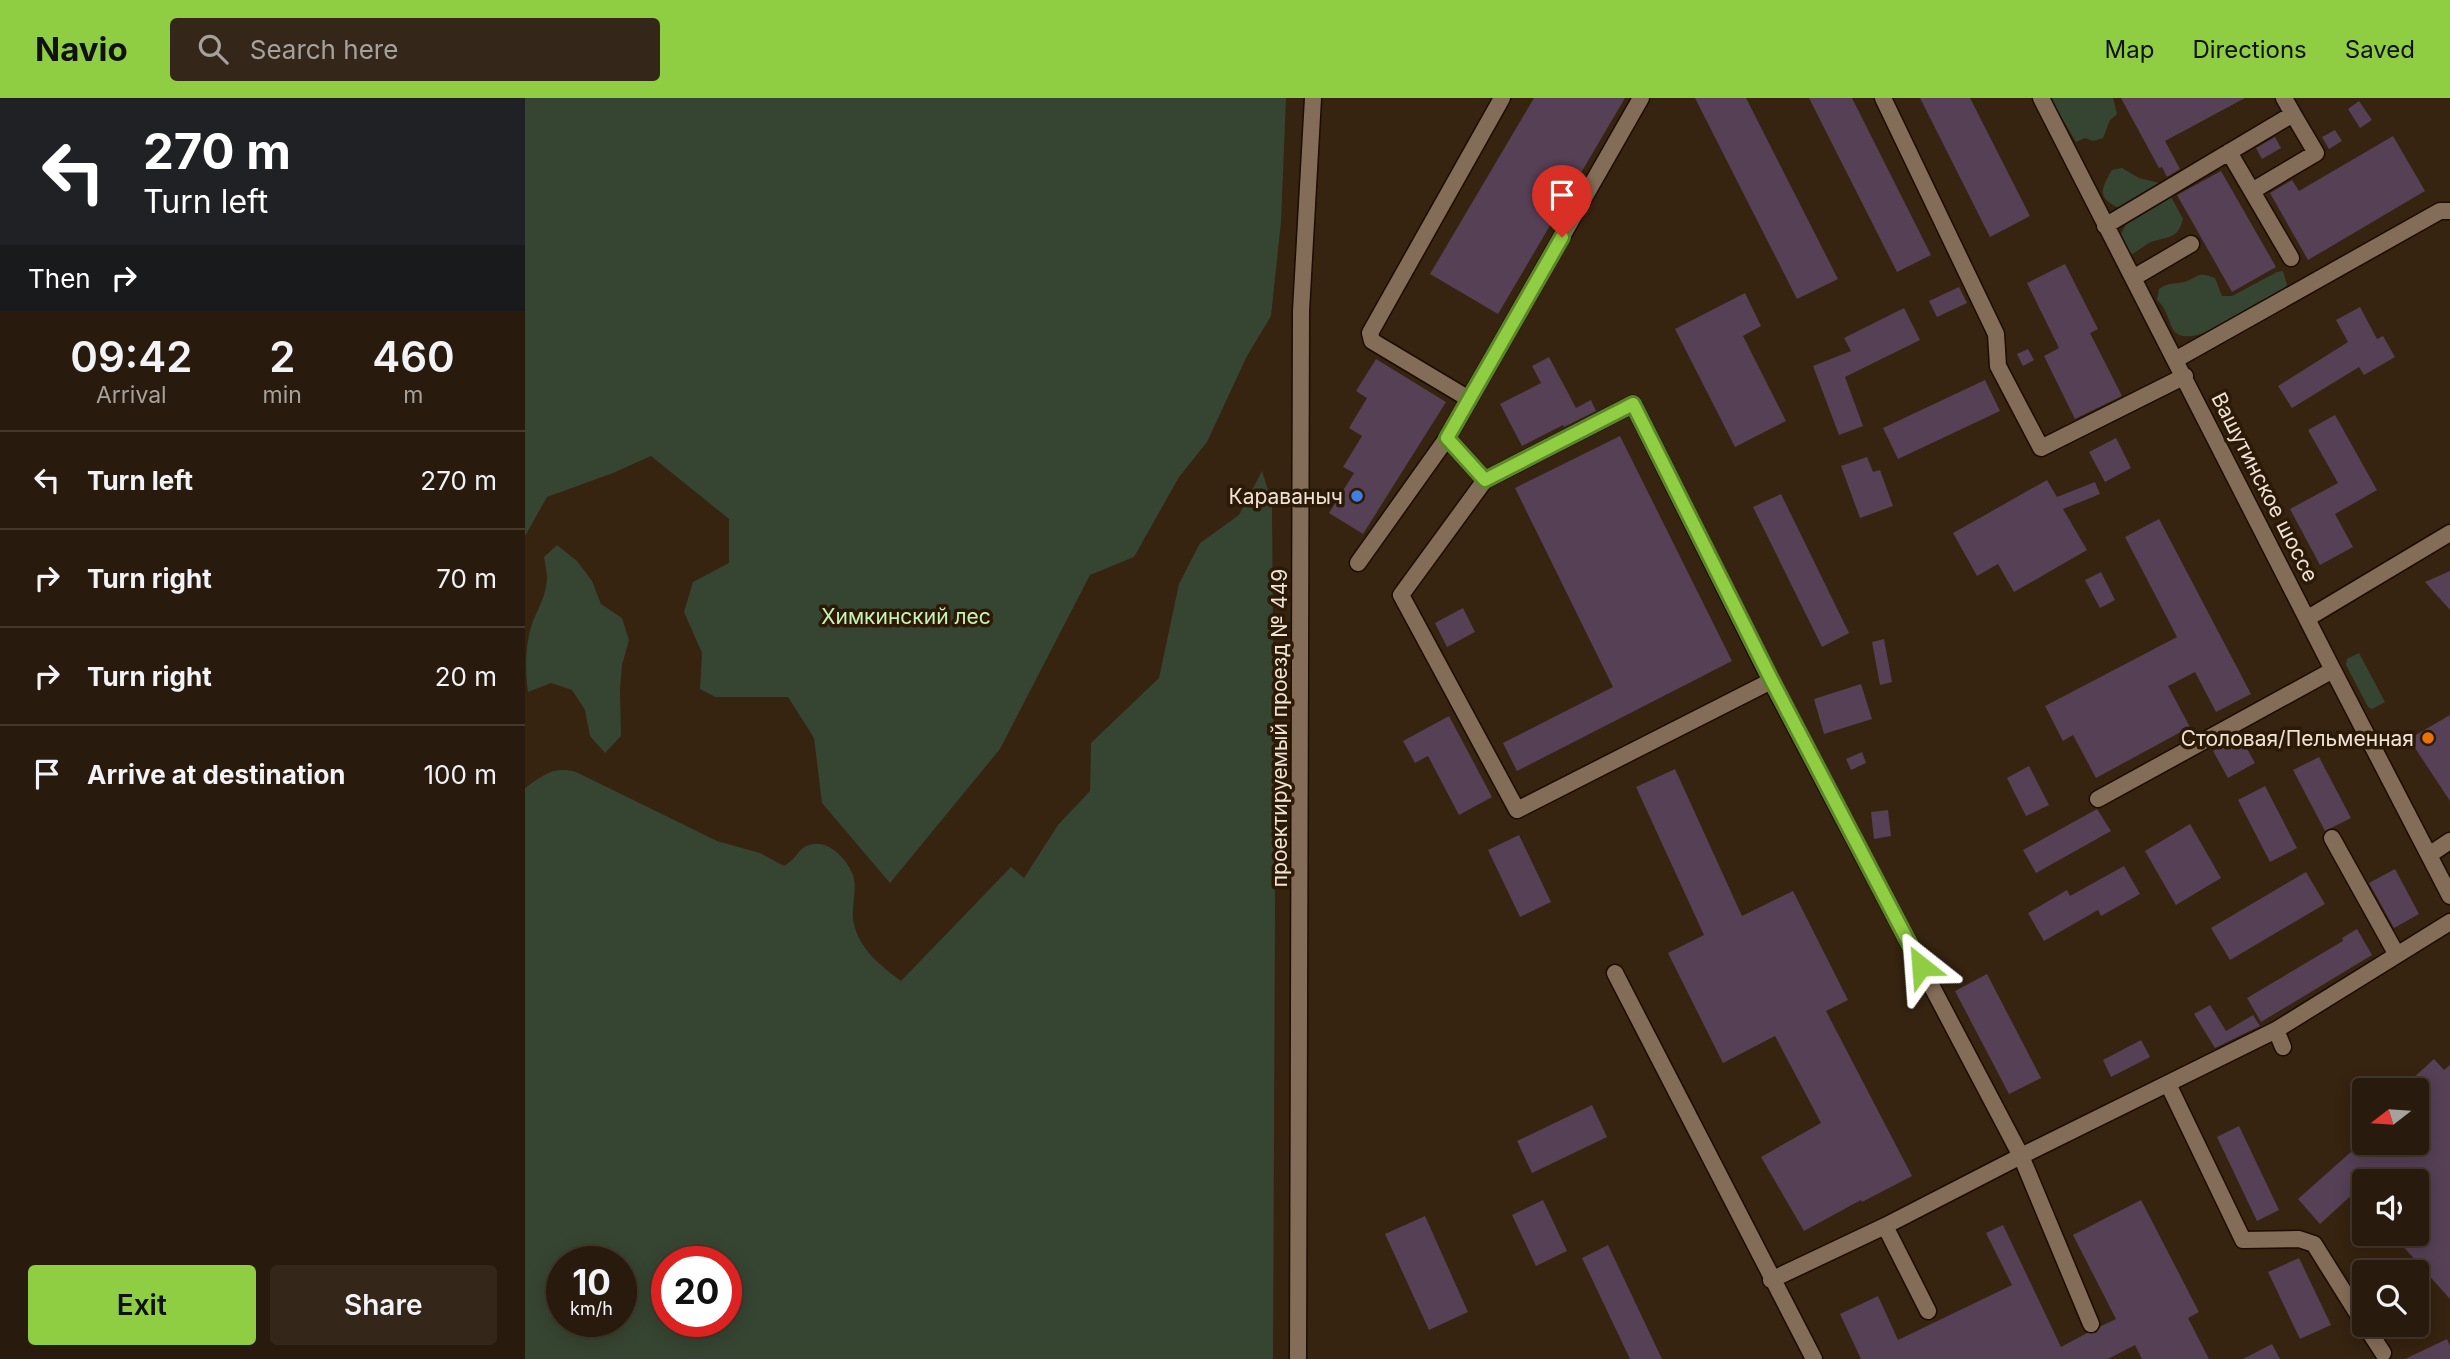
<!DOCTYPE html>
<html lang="en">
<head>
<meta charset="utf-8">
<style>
	:root { --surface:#281a0c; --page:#34271a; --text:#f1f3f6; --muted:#a5a19d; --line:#44382d; --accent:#8fcd42 }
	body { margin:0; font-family:Inter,sans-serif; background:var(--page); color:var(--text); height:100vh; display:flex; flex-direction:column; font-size:26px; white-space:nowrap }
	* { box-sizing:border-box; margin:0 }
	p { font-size:23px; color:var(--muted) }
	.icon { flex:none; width:38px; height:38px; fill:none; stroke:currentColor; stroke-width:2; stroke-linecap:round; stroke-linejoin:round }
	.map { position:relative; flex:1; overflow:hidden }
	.details { display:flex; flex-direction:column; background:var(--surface); width:525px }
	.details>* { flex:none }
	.banner { background:#202124; color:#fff; overflow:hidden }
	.needle { width:46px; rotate:253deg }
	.controls { position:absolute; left:1827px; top:980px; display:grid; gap:14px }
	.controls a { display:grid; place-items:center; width:77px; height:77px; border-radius:7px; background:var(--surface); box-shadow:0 4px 18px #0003,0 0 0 2px var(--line); font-size:35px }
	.speed { position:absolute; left:21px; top:1148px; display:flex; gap:14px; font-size:35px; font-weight:700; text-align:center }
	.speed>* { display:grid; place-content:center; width:91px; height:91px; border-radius:50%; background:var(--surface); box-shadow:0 4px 18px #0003,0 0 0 2px var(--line); line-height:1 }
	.speed small { font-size:18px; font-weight:400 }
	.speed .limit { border:10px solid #d22; background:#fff; color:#111 }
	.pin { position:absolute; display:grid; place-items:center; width:60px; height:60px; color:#fff; margin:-72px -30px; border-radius:50% 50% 50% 0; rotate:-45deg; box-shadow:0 0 7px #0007 }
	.pin .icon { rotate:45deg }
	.me { position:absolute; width:77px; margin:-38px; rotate:332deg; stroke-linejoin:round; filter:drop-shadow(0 0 5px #0008) }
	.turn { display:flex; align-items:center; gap:24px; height:147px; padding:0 28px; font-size:32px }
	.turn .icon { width:91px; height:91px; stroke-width:2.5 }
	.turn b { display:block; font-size:49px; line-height:60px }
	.then { display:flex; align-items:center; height:66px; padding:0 28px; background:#0003; gap:14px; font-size:26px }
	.eta { display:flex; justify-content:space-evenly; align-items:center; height:119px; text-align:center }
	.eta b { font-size:42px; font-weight:600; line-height:49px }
	.action { display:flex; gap:14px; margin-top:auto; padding:14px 28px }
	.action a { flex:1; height:80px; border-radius:7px; background:var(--accent); color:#111; font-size:28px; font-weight:600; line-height:80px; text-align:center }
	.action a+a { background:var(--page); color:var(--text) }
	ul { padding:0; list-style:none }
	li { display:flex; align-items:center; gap:21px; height:98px; padding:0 28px; border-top:2px solid var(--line) }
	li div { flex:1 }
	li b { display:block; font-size:26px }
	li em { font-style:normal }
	header { display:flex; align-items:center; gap:42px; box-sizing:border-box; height:98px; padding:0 35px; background:var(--accent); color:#111 }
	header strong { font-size:33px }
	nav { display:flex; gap:38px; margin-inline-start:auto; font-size:24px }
	.search { width:490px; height:63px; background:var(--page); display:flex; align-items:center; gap:18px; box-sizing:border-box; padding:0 24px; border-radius:7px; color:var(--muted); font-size:26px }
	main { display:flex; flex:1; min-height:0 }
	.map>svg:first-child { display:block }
	.green { fill:#364531; fill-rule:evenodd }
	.building { fill:#554055 }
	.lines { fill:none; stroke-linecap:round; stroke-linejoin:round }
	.minor-casing { stroke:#1d0c00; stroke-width:19 }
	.minor { stroke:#846d58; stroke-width:16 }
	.route-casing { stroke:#5d852b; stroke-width:18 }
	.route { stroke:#8fcd42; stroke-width:12 }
	.shop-dot { fill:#3f7fe0; stroke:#2c1a06; stroke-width:2.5 }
	.food-dot { fill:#e8710a; stroke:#2c1a06; stroke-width:2.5 }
	.labels { text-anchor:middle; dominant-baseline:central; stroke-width:7; stroke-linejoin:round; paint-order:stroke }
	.street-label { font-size:21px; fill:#efe2d7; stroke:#2c1a06 }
	.poi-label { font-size:21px; fill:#efe2d7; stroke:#2c1a06; text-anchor:end }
	.park-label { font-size:21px; fill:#c7f3b6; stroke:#2c1a06 }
</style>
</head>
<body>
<header>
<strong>Navio</strong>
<div class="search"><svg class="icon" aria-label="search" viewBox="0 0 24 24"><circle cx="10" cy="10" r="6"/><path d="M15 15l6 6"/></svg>Search here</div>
<nav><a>Map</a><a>Directions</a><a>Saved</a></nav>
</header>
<main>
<section class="details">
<div class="banner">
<div class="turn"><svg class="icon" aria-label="left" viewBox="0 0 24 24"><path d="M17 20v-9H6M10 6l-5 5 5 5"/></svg><div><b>270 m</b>Turn left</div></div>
<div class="then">Then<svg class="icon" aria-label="right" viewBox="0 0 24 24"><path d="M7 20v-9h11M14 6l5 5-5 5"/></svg></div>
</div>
<div class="eta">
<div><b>09:42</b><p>Arrival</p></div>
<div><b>2</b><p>min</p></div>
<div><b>460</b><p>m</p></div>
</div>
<ul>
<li><svg class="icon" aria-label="left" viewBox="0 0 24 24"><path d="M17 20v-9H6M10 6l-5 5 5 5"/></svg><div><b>Turn left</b></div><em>270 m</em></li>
<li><svg class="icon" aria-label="right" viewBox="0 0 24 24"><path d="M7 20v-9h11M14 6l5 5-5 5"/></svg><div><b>Turn right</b></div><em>70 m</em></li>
<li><svg class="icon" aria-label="right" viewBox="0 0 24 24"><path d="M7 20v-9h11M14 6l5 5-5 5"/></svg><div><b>Turn right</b></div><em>20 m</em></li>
<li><svg class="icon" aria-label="arrive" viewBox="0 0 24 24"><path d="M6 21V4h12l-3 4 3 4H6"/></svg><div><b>Arrive at destination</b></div><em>100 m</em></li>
</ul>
<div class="action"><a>Exit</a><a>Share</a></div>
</section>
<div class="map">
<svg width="1925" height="1261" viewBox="0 0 1925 1261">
	<rect width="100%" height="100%" fill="#362310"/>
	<path class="green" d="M0 0H761L756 124 746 218 722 258 682 344 654 379 609 459 565 477 475 651 365 785 297 705 289 640 263 599H190L175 591 177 555 159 514 168 484 204 465V421L126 358 88 375 22 399 0 438Z
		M1525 0H1588L1592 16 1585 22 1578 40 1568 43 1560 40 1551 44Z
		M1597 70 1614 80 1634 85 1645 97 1658 121C1653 140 1646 138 1629 143 1619 146 1614 154 1604 157L1594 140 1602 124 1601 114C1576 101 1571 98 1587 72Z
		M1758 173 1762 187 1756 194C1736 205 1671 251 1651 235 1644 229 1644 213 1632 202L1634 191C1645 183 1651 187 1662 183 1675 177 1674 174 1690 180L1697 198H1707L1752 174Z
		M737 373 747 405 750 812 748 1261H0V690C19 677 28 668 51 674L192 743 235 755 259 768C268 763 271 756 278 750 299 736 321 759 328 777 333 792 325 811 329 826 335 852 356 868 376 883L486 769 499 780 533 727 565 693 566 645 634 580 654 486 675 445 714 417ZM37 1164H96V1223H37ZM142 1164H201V1223H142Z
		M32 447 52 463 67 483 76 506 97 520 104 542 97 567 95 591 96 638 80 655 65 638 60 612 47 592 26 585 3 594C0 571 0 545 8 523 14 509 21 497 22 481 22 474 20 466 19 459Z
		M1834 555 1860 604 1847 611 1843 609 1821 567 1822 561Z"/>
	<path class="building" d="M1009 0H1100L973 216 905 176Z
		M1170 0H1221L1313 181 1272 201Z
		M1284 0H1327L1406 157 1372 174Z
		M1395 0H1445L1505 118 1465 139Z
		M1596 0H1720L1640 43 1655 71 1642 79 1637 69 1634 70Z
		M1834 3 1847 22 1835 30 1823 11Z
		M1810 32 1817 43 1804 51 1797 39Z
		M1868 38 1900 93 1783 162 1745 95 1767 82 1774 93Z
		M1750 39 1756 50 1737 61 1731 50Z
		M1696 73 1751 169 1707 194 1652 97Z
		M1540 166 1573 231 1565 235 1597 298 1550 321 1519 258 1534 250 1502 185Z
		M1434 189 1442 205 1412 219 1404 203Z
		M1220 195 1236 228 1218 238 1261 323 1210 349 1150 231Z
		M1835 209 1852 241 1858 238 1870 259 1839 277 1834 269 1767 310 1753 288 1823 244 1811 222Z
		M1379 210 1395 242 1320 279 1338 328 1314 337 1288 268 1326 253 1319 240Z
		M1503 251 1509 262 1498 268 1492 256Z
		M1024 259 1051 310 1066 302 1071 313 1039 329 1038 327 997 348 975 306 1016 285 1007 268Z
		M851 261 921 304 838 436 804 415 829 375 818 369 837 338 824 330 842 300 831 293Z
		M1460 282 1475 313 1373 361 1358 330Z
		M1810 317 1852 392 1810 416 1828 449 1795 467 1765 411 1813 385 1783 332Z
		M1095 338 1207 563 992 673 978 645 1088 589 990 390Z
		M1591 340 1606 370 1580 384 1564 354Z
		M1342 359 1348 374 1355 372 1368 408 1335 420 1316 368Z
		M1522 382 1532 399 1570 384 1575 396 1538 411 1562 452 1489 494 1473 466 1452 478 1428 435Z
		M1256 396 1324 535 1297 549 1228 409Z
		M1634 421 1726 596 1691 614 1670 574 1643 588 1665 629 1571 680 1548 637 1538 643 1520 608 1652 539 1600 439Z
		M1925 473V512L1900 484Z
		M1576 474 1590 502 1575 510 1560 482Z
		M938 510 950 534 922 549 910 525Z
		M1359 541 1367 584 1355 587 1347 544Z
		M1336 586 1347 621 1299 636 1289 601Z
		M1925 617V703L1884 641Z
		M924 618 967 699 934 717 903 658 890 665 878 643Z
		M1715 638 1730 665 1703 680 1688 653Z
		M1337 654 1341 665 1326 672 1321 661Z
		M1794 659 1826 720 1800 733 1768 672Z
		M1504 668 1524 707 1501 718 1482 680Z
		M1150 671 1217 818 1268 793 1323 902 1301 913 1387 1078 1337 1104 1336 1102 1279 1133 1236 1059 1296 1025 1250 938 1198 965 1143 855 1179 837 1111 689Z
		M1740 688 1772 750 1745 764 1713 702Z
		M1572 711 1586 733 1511 775 1498 752Z
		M1363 712 1366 738 1349 741 1346 714Z
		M1665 726 1696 780 1651 807 1620 753Z
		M994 737 1026 804 995 819 963 752Z
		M1599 768 1615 796 1576 818 1573 812 1519 843 1503 815 1542 792 1545 798Z
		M1870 771 1894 816 1869 830 1844 785Z
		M1781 774 1800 806 1705 862 1686 830Z
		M1832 831 1847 857 1736 924 1722 900 1818 843 1817 840Z
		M1462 876 1516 980 1484 996 1430 893Z
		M1685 907 1701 933 1728 917 1735 928 1690 950 1669 916Z
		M1616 942 1625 959 1586 979 1578 962Z
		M1909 961 1919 972 1925 967V1201L1867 1136H1892V1083H1839V1105L1830 1094 1795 1126 1773 1101 1836 1045H1892V992H1875Z
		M1067 1007 1082 1039 1007 1075 992 1043Z
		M1714 1028 1754 1112 1732 1123 1692 1039Z
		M1018 1102 1042 1153 1011 1168 987 1117Z
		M1616 1102 1674 1214 1663 1220 1684 1261H1617L1610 1247 1583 1261H1336L1315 1216 1353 1198 1373 1242 1487 1187 1461 1135 1478 1127 1536 1249 1562 1235H1571L1576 1228 1591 1221 1548 1137Z
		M900 1118 943 1214 904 1232 860 1136Z
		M1083 1147 1137 1261H1105L1057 1160Z
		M1774 1160 1806 1227 1775 1241 1743 1174Z
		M1922 1241 1925 1248V1261H1880Z
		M1747 1246 1755 1261H1718Z"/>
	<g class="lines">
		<g class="minor-casing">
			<path id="minor" d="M1358 0 1471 236 1473 268 1516 350 1660 278
				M1516 0 1808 572 1925 798
				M1759 0 1768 16
				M1704 54 1766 160
				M1580 128 1768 16 1791 55 1727 93
				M1608 180 1666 146
				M1650 262 1915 113H1925
				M944 301 847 243 845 235 977 0
				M922 340 1116 0
				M833 465 922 340 960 382
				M1783 520 1925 435
				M1246 583 992 712 876 497 960 382 1108 306 1246 583 1496 1058 1751 932 1925 824
				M1573 701 1808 572
				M1807 740 1872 857
				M1904 757 1925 743
				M1090 875 1289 1261
				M1751 932 1758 949
				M1643 986 1718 1142 1774 1141 1789 1146 1839 1226
				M1360 1128 1403 1213
				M1246 1182 1360 1128 1496 1058 1566 1226
				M1840 1227 1858 1255
				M773 1261 776 213 788 0"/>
		</g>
		<use href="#minor" class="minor"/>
	</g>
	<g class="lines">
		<g class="route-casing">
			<path id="route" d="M1037 139 922 340 960 382 1108 306 1247 583 1396 868"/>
		</g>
		<use href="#route" class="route"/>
	</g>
	<circle class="shop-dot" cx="832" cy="398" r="7"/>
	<circle class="food-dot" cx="1903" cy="640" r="7"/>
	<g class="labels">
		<g class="street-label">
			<text transform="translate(1740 389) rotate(63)">Вашутинское шоссе</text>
			<text transform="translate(754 630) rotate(-90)">проектируемый проезд № 449</text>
		</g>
		<g class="poi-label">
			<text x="818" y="398">Караваныч</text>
			<text x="1889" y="640">Столовая/Пельменная</text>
		</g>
		<g class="park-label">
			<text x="381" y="518">Химкинский лес</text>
		</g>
	</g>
</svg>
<div class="controls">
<a><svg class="needle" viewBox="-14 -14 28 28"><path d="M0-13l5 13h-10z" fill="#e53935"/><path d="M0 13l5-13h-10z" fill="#a5a19d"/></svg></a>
<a><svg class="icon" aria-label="sound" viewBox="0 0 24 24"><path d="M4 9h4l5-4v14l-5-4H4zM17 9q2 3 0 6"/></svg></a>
<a><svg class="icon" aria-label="search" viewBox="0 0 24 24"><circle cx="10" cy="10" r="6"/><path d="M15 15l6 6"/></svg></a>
</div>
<div class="speed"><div>10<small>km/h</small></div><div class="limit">20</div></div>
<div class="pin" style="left:1037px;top:139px;background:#d93025"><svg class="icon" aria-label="arrive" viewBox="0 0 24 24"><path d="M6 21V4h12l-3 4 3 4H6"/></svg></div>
<svg class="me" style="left:1396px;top:868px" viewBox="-20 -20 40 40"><path d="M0-17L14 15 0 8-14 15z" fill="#8fcd42" stroke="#fff" stroke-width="4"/></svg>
</div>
</main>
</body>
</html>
